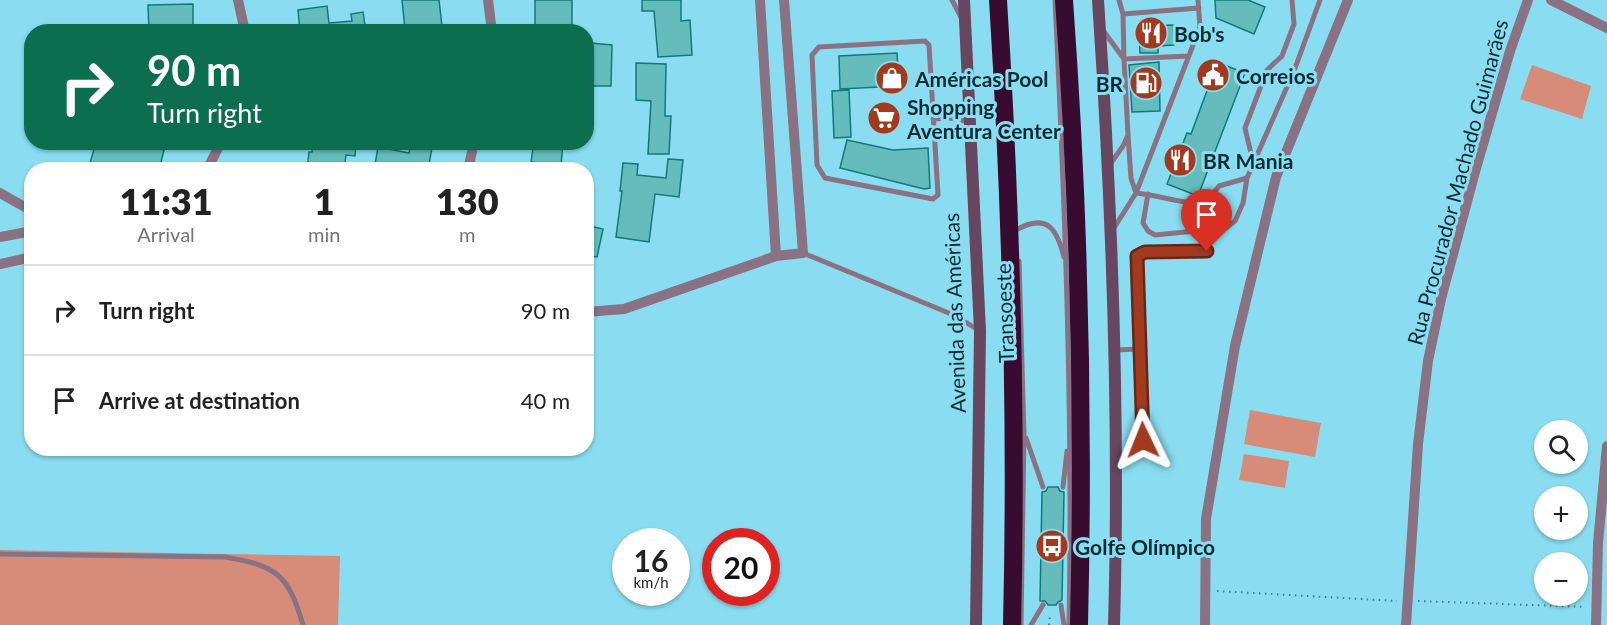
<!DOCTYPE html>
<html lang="en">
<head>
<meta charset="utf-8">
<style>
	:root { --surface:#fff; --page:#f2f2f2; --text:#222; --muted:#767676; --line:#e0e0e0 }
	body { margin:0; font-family:Lato,sans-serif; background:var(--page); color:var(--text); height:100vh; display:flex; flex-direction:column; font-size:22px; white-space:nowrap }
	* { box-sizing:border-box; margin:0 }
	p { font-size:20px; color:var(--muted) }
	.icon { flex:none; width:33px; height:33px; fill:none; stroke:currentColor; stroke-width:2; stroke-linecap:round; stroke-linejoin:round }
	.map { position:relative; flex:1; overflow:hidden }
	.panel { position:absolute; left:24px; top:162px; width:570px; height:294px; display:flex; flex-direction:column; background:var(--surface); border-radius:24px; box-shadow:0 2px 4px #0004 }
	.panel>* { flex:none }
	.banner { position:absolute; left:24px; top:24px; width:570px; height:126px; border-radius:24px; box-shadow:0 2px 4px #0004; background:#0b6e4f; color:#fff; overflow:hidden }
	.buttons { position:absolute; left:1534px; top:420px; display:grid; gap:12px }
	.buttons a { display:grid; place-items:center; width:54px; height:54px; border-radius:50%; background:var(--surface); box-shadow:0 2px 4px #0004; font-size:30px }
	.speed { position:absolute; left:612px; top:528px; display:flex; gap:12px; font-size:30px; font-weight:700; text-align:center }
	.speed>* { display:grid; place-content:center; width:78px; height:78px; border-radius:50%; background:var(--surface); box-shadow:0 2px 4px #0004; line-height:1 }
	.speed small { font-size:15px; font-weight:400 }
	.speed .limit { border:9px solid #d22; background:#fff; color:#111 }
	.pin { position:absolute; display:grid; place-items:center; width:51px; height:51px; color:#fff; margin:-62px -26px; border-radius:50% 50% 50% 0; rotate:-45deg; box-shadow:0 0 6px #0007 }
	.pin .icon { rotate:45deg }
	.me { position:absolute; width:66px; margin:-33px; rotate:358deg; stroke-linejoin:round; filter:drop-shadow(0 0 4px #0008) }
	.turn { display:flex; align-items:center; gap:21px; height:126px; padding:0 24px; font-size:27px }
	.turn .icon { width:78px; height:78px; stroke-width:2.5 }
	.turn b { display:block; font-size:42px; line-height:51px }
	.eta { display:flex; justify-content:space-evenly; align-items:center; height:102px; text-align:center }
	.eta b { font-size:36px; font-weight:800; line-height:42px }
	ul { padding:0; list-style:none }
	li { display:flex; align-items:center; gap:18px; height:90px; padding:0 24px; border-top:2px solid var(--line) }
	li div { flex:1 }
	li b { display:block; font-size:22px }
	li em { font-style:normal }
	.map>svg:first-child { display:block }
	.green { fill:#d78c79 }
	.building { fill:#64bdbc; stroke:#117979; stroke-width:1.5 }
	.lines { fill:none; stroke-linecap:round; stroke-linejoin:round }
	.path { stroke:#437d8a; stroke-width:2; stroke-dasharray:1.5 4.5; stroke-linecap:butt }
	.lane { stroke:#897283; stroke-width:5 }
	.street { stroke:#897283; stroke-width:10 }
	.secondary { stroke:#67465f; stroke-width:12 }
	.highway { stroke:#380c31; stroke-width:18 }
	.route-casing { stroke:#692615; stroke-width:15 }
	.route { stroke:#a23a20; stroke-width:10 }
	.labels { text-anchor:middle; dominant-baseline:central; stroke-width:6; stroke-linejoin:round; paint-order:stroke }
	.poi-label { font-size:21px; font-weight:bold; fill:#072c34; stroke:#8addf1; text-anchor:start }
	.street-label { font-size:21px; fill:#072c34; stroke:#8addf1 }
</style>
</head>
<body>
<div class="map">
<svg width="1607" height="625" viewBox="0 0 1607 625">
	<rect width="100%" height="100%" fill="#8addf1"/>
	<path class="green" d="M1532 65 1591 86 1582 119 1520 99Z
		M1250 410 1321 423 1315 457 1244 444Z
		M1244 454 1289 461 1285 488 1239 480Z
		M0 550 340 556 338 625H0Z"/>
	<path class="building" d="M402 0H439L442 26 405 30Z
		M535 0H572V32H535Z
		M642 0H681V21L690 20 692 55 658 57 654 11H642Z
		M1215 0H1248L1265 7 1254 34 1216 18Z
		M193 4V32H149L148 5Z
		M327 6 329 23 352 21 351 14 363 12 366 32H300L298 10Z
		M1173 25 1174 45 1158 46V53H1140L1139 26Z
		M591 43 612 45 611 86H590Z
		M897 53 899 86 840 89 839 56Z
		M1214 61 1245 73 1198 196 1167 184 1187 133 1191 134 1208 88 1204 87Z
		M1159 62 1160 111 1132 112 1129 65Z
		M636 63 666 64 665 116H671L669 154H648L651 101 636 100Z
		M849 90 851 137 834 138 832 91Z
		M847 140 893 150 928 148 930 188 924 189 840 168Z
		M96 142H162L160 149 164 150 159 170H88Z
		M313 142H356L355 156 346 155 344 170H307L309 152H312Z
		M411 142H433L428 170H374L378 147 409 153Z
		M534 142H563L561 166 531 162Z
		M668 159 683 160 679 197 655 194 649 242 616 237 622 191H620L623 163 638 164 637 175 666 178Z
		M586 225 603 229 597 257 586 255Z
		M1048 487H1058L1060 491 1064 492 1062 600 1058 602 1056 605H1048L1045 601H1040L1042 492 1046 491Z"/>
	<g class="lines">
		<path class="path" d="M1217 591 1397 601
			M1418 601 1586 607
			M1049 625 1050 613"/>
		<path class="lane" d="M952 0 961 17
			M1055 0C1065 208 1073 416 1069 625
			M1119 0 1123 14 1124 59 1189 56
			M1123 14 1199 8
			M1102 29 1124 59 1128 135 1123 146 1111 163
			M925 41 929 45 938 195 933 199 825 178 817 165 812 55 819 47Z
			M933 107 969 105
			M933 119 950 118 969 122
			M1128 135 1131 178 1136 193C1159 195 1181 204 1205 204L1219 186 1247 178
			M1253 162 1245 128 1267 70 1282 56 1294 24 1292 0
			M1148 194 1143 223 1148 231 1155 235 1226 228 1235 221 1243 203 1247 178 1294 71 1320 0
			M1114 228 1136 193 1200 27 1198 0
			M1018 229C1048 213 1057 230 1064 257
			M803 253 956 316 978 330
			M1019 261 1024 434 1021 625
			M1140 349 1137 256 1145 252 1207 251
			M1115 350 1140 349 1143 440
			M1026 438 1043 487
			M1063 487 1067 451
			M0 554 225 557C277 566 288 574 303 625
			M1061 605 1064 625
			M1031 625 1043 605"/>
		<path class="street" d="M238 0 245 32
			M488 0 492 32
			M760 0 776 256
			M1551 0 1607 28
			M207 170 221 142
			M468 170 474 142
			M0 193 32 211
			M0 237 32 231
			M0 264 32 257
			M586 312 624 309 776 256 803 253 784 0
			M1205 625 1206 519 1235 346 1276 177 1348 0
			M1406 625 1418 444 1428 361 1441 299 1475 172 1510 51 1528 0
			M1596 625 1598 543 1607 446"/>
		<path class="secondary" d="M964 0 980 331 976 625
			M1098 0C1112 207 1120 418 1114 625"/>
		<path class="highway" d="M998 0C1011 208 1017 417 1012 625
			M1064 0C1079 207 1084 417 1079 625"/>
	</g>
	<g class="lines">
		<g class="route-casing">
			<path id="route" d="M1143 440 1137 256 1145 252 1207 251"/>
		</g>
		<use href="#route" class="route"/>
	</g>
	<defs>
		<g id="restaurant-disc" transform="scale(1.725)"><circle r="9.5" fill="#a23a20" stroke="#8addf1"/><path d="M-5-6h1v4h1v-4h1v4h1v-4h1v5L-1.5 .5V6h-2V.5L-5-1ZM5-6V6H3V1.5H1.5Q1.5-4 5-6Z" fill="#fff"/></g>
		<g id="civic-disc" transform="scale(1.725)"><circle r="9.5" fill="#a23a20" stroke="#8addf1"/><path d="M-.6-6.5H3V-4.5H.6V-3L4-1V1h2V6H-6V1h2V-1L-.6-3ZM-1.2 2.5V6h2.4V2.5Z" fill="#fff"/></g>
		<g id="shop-disc" transform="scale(1.725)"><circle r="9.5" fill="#a23a20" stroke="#8addf1"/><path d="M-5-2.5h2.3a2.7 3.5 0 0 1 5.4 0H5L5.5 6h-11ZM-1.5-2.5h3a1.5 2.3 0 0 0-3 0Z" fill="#fff"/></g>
		<g id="fuel-disc" transform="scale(1.725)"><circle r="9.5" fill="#a23a20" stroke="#8addf1"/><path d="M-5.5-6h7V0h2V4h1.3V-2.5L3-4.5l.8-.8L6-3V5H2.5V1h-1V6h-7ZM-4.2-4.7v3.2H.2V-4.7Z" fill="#fff"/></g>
		<g id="supermarket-disc" transform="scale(1.725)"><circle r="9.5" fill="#a23a20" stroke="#8addf1"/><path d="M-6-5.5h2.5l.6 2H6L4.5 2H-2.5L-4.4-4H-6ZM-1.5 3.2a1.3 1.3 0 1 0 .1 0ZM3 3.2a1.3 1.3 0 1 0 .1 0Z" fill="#fff"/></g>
		<g id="bus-disc" transform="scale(1.725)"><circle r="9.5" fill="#a23a20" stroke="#8addf1"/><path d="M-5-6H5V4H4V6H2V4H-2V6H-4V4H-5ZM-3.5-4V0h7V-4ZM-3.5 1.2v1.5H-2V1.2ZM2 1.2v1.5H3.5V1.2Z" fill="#fff"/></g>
	</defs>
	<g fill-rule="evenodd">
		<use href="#restaurant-disc" x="1151" y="33"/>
		<use href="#civic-disc" x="1213" y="75"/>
		<use href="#shop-disc" x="892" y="78"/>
		<use href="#fuel-disc" x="1146" y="83"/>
		<use href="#supermarket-disc" x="884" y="118"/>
		<use href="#restaurant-disc" x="1180" y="160"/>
		<use href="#bus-disc" x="1052" y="546"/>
	</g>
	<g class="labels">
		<g class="poi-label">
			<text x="1174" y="33">Bob's</text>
			<text x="1236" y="75">Correios</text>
			<text x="915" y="78">Américas Pool</text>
			<text x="1123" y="83" text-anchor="end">BR</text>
			<text x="907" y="106">Shopping<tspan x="907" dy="24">Aventura Center</tspan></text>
			<text x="1203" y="160">BR Mania</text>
			<text x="1075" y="546">Golfe Olímpico</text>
		</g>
		<g class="street-label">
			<text transform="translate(1457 182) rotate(-75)">Rua Procurador Machado Guimarães</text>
			<text transform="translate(954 313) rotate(-92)">Avenida das Américas</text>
			<text transform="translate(1004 313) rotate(-92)">Transoeste</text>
		</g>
	</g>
</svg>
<div class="buttons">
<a><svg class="icon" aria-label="search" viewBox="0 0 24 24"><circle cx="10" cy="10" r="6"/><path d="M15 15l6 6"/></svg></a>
<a>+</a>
<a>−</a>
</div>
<div class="speed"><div>16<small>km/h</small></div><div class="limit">20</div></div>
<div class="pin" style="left:1207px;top:251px;background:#d93025"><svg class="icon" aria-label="arrive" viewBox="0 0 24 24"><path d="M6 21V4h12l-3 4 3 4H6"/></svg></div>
<svg class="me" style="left:1143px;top:440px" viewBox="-20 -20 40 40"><path d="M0-17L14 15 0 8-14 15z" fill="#a23a20" stroke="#fff" stroke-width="4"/></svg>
<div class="banner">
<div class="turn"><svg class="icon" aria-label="right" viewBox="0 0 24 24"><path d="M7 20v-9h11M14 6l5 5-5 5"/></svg><div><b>90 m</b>Turn right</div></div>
</div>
<section class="panel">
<div class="eta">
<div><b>11:31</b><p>Arrival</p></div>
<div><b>1</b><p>min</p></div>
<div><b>130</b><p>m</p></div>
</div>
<ul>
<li><svg class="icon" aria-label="right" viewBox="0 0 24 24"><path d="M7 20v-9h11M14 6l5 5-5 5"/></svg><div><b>Turn right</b></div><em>90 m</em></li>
<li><svg class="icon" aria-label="arrive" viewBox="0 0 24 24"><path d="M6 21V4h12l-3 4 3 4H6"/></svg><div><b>Arrive at destination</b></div><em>40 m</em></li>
</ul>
</section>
</div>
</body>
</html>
